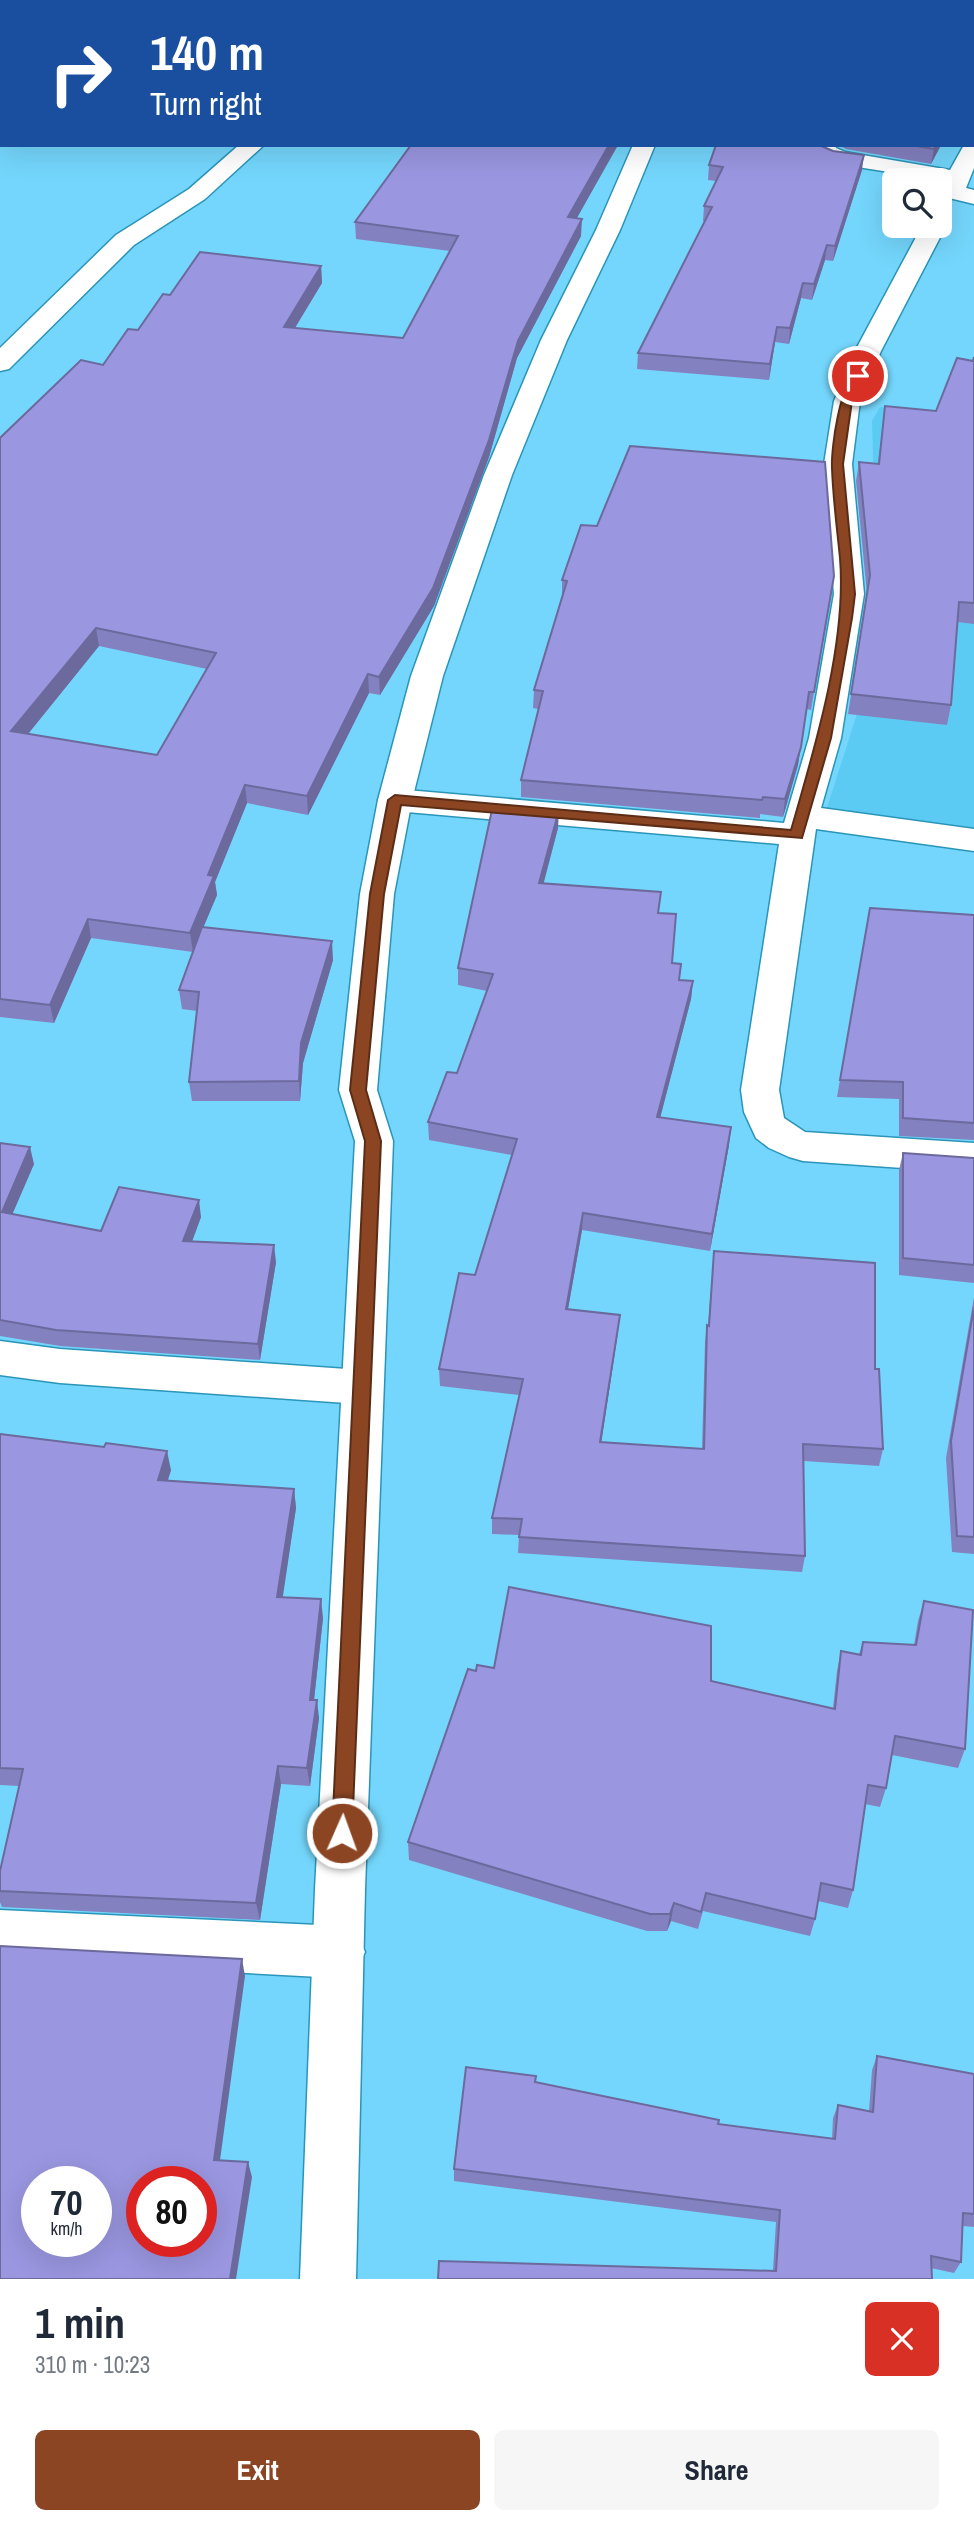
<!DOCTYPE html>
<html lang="en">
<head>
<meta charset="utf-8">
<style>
	:root { --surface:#fff; --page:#f6f6f7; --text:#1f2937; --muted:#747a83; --accent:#8c4522 }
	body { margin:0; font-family:"Archivo Narrow",sans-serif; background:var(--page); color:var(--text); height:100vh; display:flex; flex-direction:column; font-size:26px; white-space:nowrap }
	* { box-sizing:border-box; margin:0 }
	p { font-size:23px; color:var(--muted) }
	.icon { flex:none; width:38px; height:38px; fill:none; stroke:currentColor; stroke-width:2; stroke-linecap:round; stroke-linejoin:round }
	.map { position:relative; height:2279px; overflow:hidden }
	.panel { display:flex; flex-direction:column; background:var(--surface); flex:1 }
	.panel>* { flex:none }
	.top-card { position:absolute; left:0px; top:0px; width:975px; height:147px; box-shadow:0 7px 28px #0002; background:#1a4fa0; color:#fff; overflow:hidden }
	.tools { position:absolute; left:882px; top:168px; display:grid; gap:14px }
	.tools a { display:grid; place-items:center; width:70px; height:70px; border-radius:10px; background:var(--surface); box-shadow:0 7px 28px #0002; font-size:35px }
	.speed { position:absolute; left:21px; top:2166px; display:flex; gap:14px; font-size:35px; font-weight:700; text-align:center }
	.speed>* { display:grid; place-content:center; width:91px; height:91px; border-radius:50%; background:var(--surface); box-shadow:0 7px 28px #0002; line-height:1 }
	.speed small { font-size:18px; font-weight:400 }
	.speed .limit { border:10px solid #d22; background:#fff; color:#111 }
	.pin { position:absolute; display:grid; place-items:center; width:60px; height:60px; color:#fff; margin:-30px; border:4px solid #fff; border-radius:50%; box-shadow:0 2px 7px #0007 }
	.me { position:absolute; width:77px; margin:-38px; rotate:2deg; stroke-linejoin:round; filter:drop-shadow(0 0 5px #0008) }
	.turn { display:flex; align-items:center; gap:24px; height:147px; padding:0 35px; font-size:32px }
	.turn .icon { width:91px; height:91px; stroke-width:2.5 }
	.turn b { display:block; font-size:49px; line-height:60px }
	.round { display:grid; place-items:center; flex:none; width:74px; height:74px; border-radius:10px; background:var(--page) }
	.head { display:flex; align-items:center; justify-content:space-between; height:119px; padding:0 35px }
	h1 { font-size:42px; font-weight:700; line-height:52px }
	.primary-button { display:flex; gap:14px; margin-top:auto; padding:14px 35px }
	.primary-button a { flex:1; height:80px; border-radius:10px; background:var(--accent); color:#fff; font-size:28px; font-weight:700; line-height:80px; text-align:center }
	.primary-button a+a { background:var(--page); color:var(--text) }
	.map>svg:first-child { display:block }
	.built { fill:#5bcbf4 }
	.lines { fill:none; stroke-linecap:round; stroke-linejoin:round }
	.street-casing { stroke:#2a95b8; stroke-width:3 }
	.highway-casing { stroke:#2a95b8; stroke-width:3 }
	.street { fill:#fff; fill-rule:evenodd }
	.highway { fill:#fff; fill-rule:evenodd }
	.wall { fill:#8481c1; fill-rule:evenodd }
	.shaded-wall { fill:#6c699d }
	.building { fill:#9a96e0; stroke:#6c699d; stroke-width:2; fill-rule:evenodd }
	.route { fill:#8c4522; stroke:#5b2d16; stroke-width:2 }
</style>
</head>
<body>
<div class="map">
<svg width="974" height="2279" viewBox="0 0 974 2279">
	<rect width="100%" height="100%" fill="#74d6fc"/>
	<path class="built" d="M880 407 974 415V829L827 808 879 645 872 421Z"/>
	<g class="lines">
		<g class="street-casing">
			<path id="street" d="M974 140V168L966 188 974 190V204L945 197 941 192 944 183 940 180 832 163 817 157 813 145H835L836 148 845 152 950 170 964 145H973Z
				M239 145H264L205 199 134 245 9 369 0 371V348L116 235 189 189Z
				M940 220 946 226 881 351 860 401 852 464 864 594 841 738 821 808 974 829V851L816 829 779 1090 784 1118 805 1132 974 1143V1173L803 1161 789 1157 769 1148 756 1138 744 1112 741 1090 779 844 395 811 383 807 378 800 383 793 395 789 784 823 809 738 834 594 824 464 834 401 855 351 922 226H940Z
				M0 1341 60 1349 361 1370 376 1375 382 1387 376 1399 361 1404 60 1383 0 1375Z
				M0 1910 339 1926 357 1934 365 1952 357 1970 339 1978 0 1960Z"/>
		</g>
		<g class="highway-casing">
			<path id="highway" d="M633 145H655L620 230 567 340 512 475 443 676 412 800 394 894 377 1090 393 1141 365 1889 356 2279H300L315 1889 355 1141 339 1090 360 894 378 800 411 676 484 475 541 340 596 230Z"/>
		</g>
		<use href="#street" class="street"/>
		<use href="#highway" class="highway"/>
	</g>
	<path class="wall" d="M411 145H618L576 218 581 236 517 358 489 457 434 606 380 695 369 693 308 815 247 803 215 882 217 895 203 927 333 960 303 1063 300 1101H192L189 1082 197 1011 182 1009 179 990 193 952 91 938 54 1023 0 1017V438L103 365 138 330 170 295 321 266 322 283 295 328 403 338 450 251 356 239 355 222ZM99 646 207 669 157 755 28 734Z
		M839 145H941L931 164 846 149Z
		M709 165 862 170 833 261 825 260 812 300 801 298 789 344 775 342 769 380 637 369 638 353 705 221H703L704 206 716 181 708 180Z
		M974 357V624L958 622 951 705 947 725 848 714 867 594 856 481 859 462 878 464 885 406 936 411 973 361Z
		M562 580 831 594 811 710 807 709 798 765 783 817 760 814V818L521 797V780L538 709 533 708 534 690 562 598Z
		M558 828 543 884 659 913 672 963 680 980 693 981 691 999 660 1117 729 1145 710 1251 582 1230 568 1309 618 1332 601 1442 702 1449 705 1342 707 1325 708 1326 714 1251 875 1369 883 1449 879 1466 804 1461 805 1556 802 1572 518 1553 519 1535 492 1534V1518L519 1395 440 1386 439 1369 475 1275 512 1155 429 1140 428 1122 457 1073 487 991 458 985V968Z
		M870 908 974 915V1140L899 1136V1099L837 1097Z
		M0 1143 34 1164 12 1214 101 1231 201 1217 192 1241 276 1262 260 1360 60 1346 0 1336Z
		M903 1153 974 1158V1283L899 1275V1170Z
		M974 1297V1554L952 1552 946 1458Z
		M0 1434 171 1470 167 1481 294 1489 296 1508 282 1597 323 1618 314 1700 319 1718 310 1786 281 1784 260 1920 2 1907 0 1902V1871L19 1786 0 1785Z
		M924 1601 965 1749 958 1768 892 1755 886 1788 880 1807 865 1804 853 1890 848 1908 818 1901 815 1919 810 1936 703 1911 698 1929 671 1921 667 1931H647L409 1860 408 1842 476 1671 494 1668 711 1681 833 1708 837 1671 841 1651 859 1654 863 1642 914 1645 918 1621Z
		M877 2056 974 2074V2227L963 2226 961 2262 954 2273 931 2268 773 2270 776 2222 454 2181V2169L536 2082 718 2124 832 2139 833 2118 838 2105 869 2111 872 2070Z"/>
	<path class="shaded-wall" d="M609 145H618L568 234V217Z
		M936 145H941L931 164 934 149Z
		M864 155 862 170 833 261 835 246Z
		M582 219 581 236 517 358 489 457 434 606 380 695 379 677 518 341Z
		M827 245 825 260 812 300 814 284Z
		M321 266 322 283 285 344 284 327Z
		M803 283 801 298 789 344 790 328Z
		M777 327 775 342 769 380 770 364Z
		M96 628 99 646 15 750 11 731Z
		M368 674 369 693 308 815 307 796Z
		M809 692 798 765 783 817 785 799Z
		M245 785 247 803 215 882 217 895 193 952 190 933 208 875Z
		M559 810 558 828 539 901V883Z
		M88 919 91 938 54 1023 50 1005Z
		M332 941 333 960 303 1063 300 1101 299 1081 301 1043Z
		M693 981 691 999 656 1134 657 1117Z
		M731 1127 729 1145 710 1251 712 1234Z
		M30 1147 34 1164 6 1229 2 1212Z
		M199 1200 201 1217 186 1258 183 1241Z
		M583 1213 582 1230 565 1326 566 1309Z
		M274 1245 276 1262 260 1360 258 1344Z
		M620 1315 618 1332 599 1458 600 1442Z
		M167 1451 171 1470 162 1500 158 1480Z
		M294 1489 296 1508 280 1616 277 1597Z
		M321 1599 323 1618 312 1718 310 1700Z
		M317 1700 319 1718 310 1786 307 1768Z
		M278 1766 281 1784 260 1920 256 1903Z
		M674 1903 671 1921 667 1931 670 1914Z
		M242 1959 245 1976 218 2175 214 2160Z
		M248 2162 252 2177 236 2279H230Z"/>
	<path class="building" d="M213 0H726L725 2H212Z
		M762 0H974V95L973 97V2H761Z
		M411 145H609L568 217 582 219 518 341 489 440 433 588 379 677 368 674 307 796 245 785 208 875 214 876 190 933 88 919 50 1005 0 999V438L81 360 103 365 128 329 138 330 163 294 170 295 200 252 321 266 284 327 403 338 458 236 355 222ZM96 628 216 653 157 755 11 731Z
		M716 145H819L833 151 864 155 835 246 827 245 814 284 803 283 790 328 777 327 770 364 638 353 712 207 704 206 723 167 709 165Z
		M910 145H936L934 149Z
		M974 357V603L959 602 951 705 851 694 870 575 859 462 879 464 885 406 936 411 957 358 973 361Z
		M630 446 825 462 834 576 814 692H809L801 747 785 799 763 797 762 800 521 780 543 691 534 690 567 581 562 580 581 525 597 526Z
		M493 805 559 810 539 883 661 892 658 913 676 914 672 963 681 964 679 980 693 981 657 1117 731 1127 712 1234 583 1213 566 1309 620 1315 600 1442 704 1449 707 1325 709 1326 714 1251 875 1263V1369H879L883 1449 803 1444 805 1556 519 1537 522 1519 492 1518 523 1379 439 1369 459 1273 475 1275 517 1139 428 1122 447 1072 457 1073 493 974 458 968Z
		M870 908 974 915V1123L903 1118V1082L840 1080Z
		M202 927 332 941 301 1043 299 1081 189 1082 199 992 179 990Z
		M0 1143 30 1147 2 1212 101 1231 119 1187 199 1200 183 1241 274 1245 258 1344 56 1330 0 1320Z
		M903 1153 974 1158V1265L903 1258Z
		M974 1307V1537L957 1536 951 1441Z
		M0 1434 104 1447 106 1443 167 1451 158 1480 294 1489 277 1597 321 1599 310 1700H317L307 1768 278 1766 256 1903 0 1891V1871L23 1769 0 1768Z
		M509 1587 711 1626V1681L835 1709 841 1651 861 1655 863 1642 916 1645 924 1601 973 1610 965 1749 895 1736 886 1788 868 1785 853 1890 821 1883 815 1919 706 1893 701 1912 674 1903 670 1914H650L408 1842 468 1669 476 1671 477 1665 494 1668Z
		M0 1946 242 1959 214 2160 248 2162 230 2279H0ZM37 2182H96V2242H37ZM142 2182H201V2242H142Z
		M877 2056 974 2074V2214L963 2213 961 2262 931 2256 932 2279H438L439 2261 776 2271 780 2210 454 2169 466 2067 536 2076 535 2082 719 2120 718 2124 835 2139 838 2105 873 2112Z"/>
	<path class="route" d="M858 373 863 376 852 401 843 464 855 594 852 618 831 738 802 838 401 805 384 894 366 1090 381 1141 352 1833 349 1840 342 1843 335 1840 332 1833 365 1141 350 1090 370 894 388 800 395 795 791 830C815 747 847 643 840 558 837 528 833 498 832 468 831 449 840 380 858 373Z"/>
</svg>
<div class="tools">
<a><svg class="icon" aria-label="search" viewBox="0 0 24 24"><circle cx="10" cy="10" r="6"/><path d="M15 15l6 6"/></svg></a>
</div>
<div class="speed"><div>70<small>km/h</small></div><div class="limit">80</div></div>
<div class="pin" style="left:858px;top:376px;background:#d93025"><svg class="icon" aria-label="arrive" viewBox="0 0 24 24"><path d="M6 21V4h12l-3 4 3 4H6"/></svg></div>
<svg class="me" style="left:342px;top:1833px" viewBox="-20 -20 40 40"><circle r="17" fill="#8c4522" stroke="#fff" stroke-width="3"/><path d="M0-11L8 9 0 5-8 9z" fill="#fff"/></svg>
<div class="top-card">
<div class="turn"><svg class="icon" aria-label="right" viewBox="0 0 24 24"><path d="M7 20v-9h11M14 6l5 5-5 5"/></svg><div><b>140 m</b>Turn right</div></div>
</div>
</div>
<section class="panel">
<div class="head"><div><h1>1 min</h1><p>310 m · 10:23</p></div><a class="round" style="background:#d93025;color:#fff"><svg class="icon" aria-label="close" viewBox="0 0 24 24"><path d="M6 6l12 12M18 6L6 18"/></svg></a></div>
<div class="primary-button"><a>Exit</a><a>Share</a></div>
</section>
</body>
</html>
